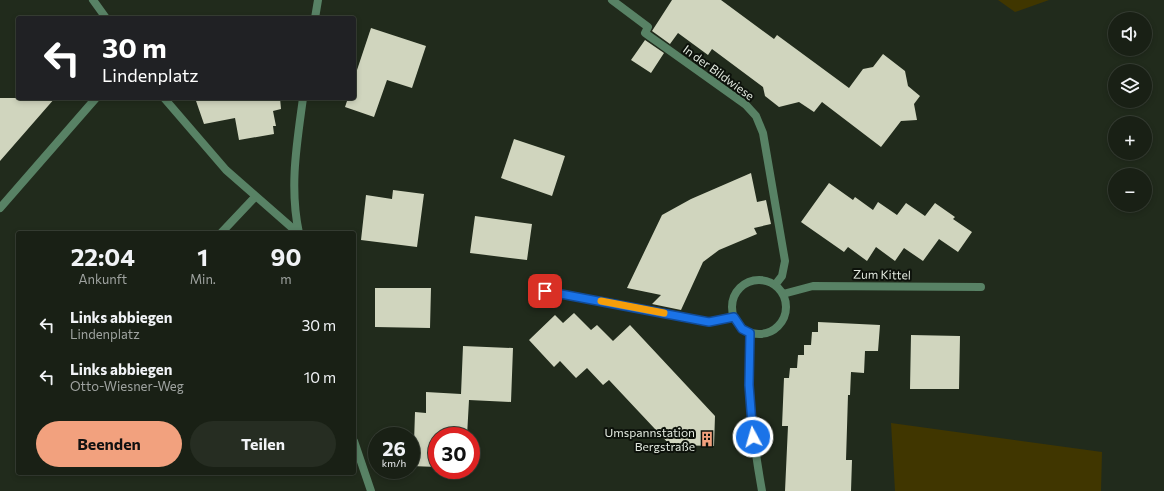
<!DOCTYPE html>
<html lang="de">
<head>
<meta charset="utf-8">
<style>
	:root { --surface:#192015; --page:#262d22; --text:#f1f3f6; --muted:#9fa3a0; --line:#373e34; --accent:#f2a17e }
	body { margin:0; font-family:Commissioner,sans-serif; background:var(--page); color:var(--text); height:100vh; display:flex; flex-direction:column; font-size:15px; white-space:nowrap }
	* { box-sizing:border-box; margin:0 }
	p { font-size:13px; color:var(--muted) }
	.icon { flex:none; width:22px; height:22px; fill:none; stroke:currentColor; stroke-width:2; stroke-linecap:round; stroke-linejoin:round }
	.map { position:relative; flex:1; overflow:hidden }
	.panel { position:absolute; left:16px; top:231px; width:340px; height:244px; display:flex; flex-direction:column; background:var(--surface); border-radius:4px; box-shadow:0 2px 6px #0003,0 0 0 1px var(--line) }
	.panel>* { flex:none }
	.banner { position:absolute; left:16px; top:16px; width:340px; height:84px; border-radius:4px; box-shadow:0 2px 6px #0003,0 0 0 1px var(--line); background:#202124; color:#fff; overflow:hidden }
	.tools { position:absolute; left:1108px; top:12px; display:grid; gap:8px }
	.tools a { display:grid; place-items:center; width:44px; height:44px; border-radius:50%; background:var(--surface); box-shadow:0 2px 6px #0003,0 0 0 1px var(--line); font-size:20px }
	.speed { position:absolute; left:368px; top:427px; display:flex; gap:8px; font-size:20px; font-weight:700; text-align:center }
	.speed>* { display:grid; place-content:center; width:52px; height:52px; border-radius:50%; background:var(--surface); box-shadow:0 2px 6px #0003,0 0 0 1px var(--line); line-height:1 }
	.speed small { font-size:10px; font-weight:400 }
	.speed .limit { border:6px solid #d22; background:#fff; color:#111 }
	.pin { position:absolute; display:grid; place-items:center; width:34px; height:34px; color:#fff; margin:-17px; border-radius:8px; box-shadow:0 2px 6px #0006 }
	.me { position:absolute; width:44px; margin:-22px; rotate:354deg; stroke-linejoin:round; filter:drop-shadow(0 0 3px #0008) }
	.turn { display:flex; align-items:center; gap:14px; height:84px; padding:0 20px; font-size:18px }
	.turn .icon { width:52px; height:52px; stroke-width:2.5 }
	.turn b { display:block; font-size:28px; line-height:34px }
	.eta { display:flex; justify-content:space-evenly; align-items:center; height:68px; text-align:center }
	.eta b { font-size:24px; font-weight:700; line-height:28px }
	.action { display:flex; gap:8px; margin-top:auto; padding:8px 20px }
	.action a { flex:1; height:46px; border-radius:24px; background:var(--accent); color:#111; font-size:16px; font-weight:700; line-height:46px; text-align:center }
	.action a+a { background:var(--page); color:var(--text) }
	ul { padding:0; list-style:none }
	li { display:flex; align-items:center; gap:12px; height:52px; padding:0 20px }
	li div { flex:1 }
	li b { display:block; font-size:15px }
	li em { font-style:normal }
	.map>svg:first-child { display:block }
	.green { fill:#403600 }
	.building { fill:#d0d5be }
	.lines { fill:none; stroke-linecap:round; stroke-linejoin:round }
	.lane { stroke:#588265; stroke-width:8 }
	.street { stroke:#588265; stroke-width:8 }
	.route-casing { stroke:#114b97; stroke-width:10 }
	.route { stroke:#1a73e8; stroke-width:7 }
	.slow { stroke:#f59e0b; stroke-width:7 }
	.labels { text-anchor:middle; dominant-baseline:central; stroke-width:4; stroke-linejoin:round; paint-order:stroke }
	.street-label { font-size:12px; fill:#e2e9df; stroke:#0d120b }
	.poi-label { font-size:12px; fill:#e2e9df; stroke:#0d120b; text-anchor:end }
</style>
</head>
<body>
<div class="map">
<svg width="1164" height="491" viewBox="0 0 1164 491">
	<rect width="100%" height="100%" fill="#212b1c"/>
	<path class="green" d="M998 0H1049L1015 12Z
		M891 423 1102 452 1101 491H895Z"/>
	<path class="building" d="M672 0H721L774 39 777 35 849 88 863 69 873 67 883 54 905 71 908 86 920 96 914 104 917 120 901 121 881 147 822 102 814 112 799 102 779 107 765 96 763 87 712 49 708 55 678 33 670 44 652 31Z
		M371 28 426 46 412 88 387 80 374 117 345 107 348 98H354V79Z
		M645 40 664 53 651 73 631 60Z
		M0 98H55L0 161Z
		M195 98H280L281 109 273 111 276 126H273L274 134 239 140 235 118 204 124Z
		M514 139 565 156 552 196 501 178Z
		M751 173 757 202 766 200 771 224 754 228 757 234 719 250 703 262 681 310 652 304 661 295 627 288 662 215 691 199Z
		M829 183 853 200 855 197 873 210 878 202 897 215 906 203 925 216 935 203 955 217 953 219 972 232 958 252 939 239 923 261 904 248 895 261 876 247 867 261 848 247 844 252 801 222Z
		M393 190 424 194 417 247 361 240 366 195 392 199Z
		M475 216 532 224 527 260 470 253Z
		M375 288H431L430 328 375 327Z
		M574 313 591 330 597 325 613 341 630 325 715 416 714 446 670 445 609 380 603 385 587 368 576 378 560 361 554 367 529 340 555 315 563 323Z
		M818 322 880 325 878 351H865L864 373 851 372 850 395H848L846 460H852L851 491H785L788 426H782L784 378H789L790 368H797L798 355H804V345H811L812 332H818Z
		M911 335 960 336 959 389H910Z
		M463 346 513 348 511 402 469 400 467 436H437V467L411 466V443H414L415 412 426 413V392L461 394Z"/>
	<g class="lines">
		<path class="lane" d="M221 233 255 197"/>
		<path class="street" d="M93 0 106 18
			M612 0 648 27 645 33 746 105 756 116 763 133 785 261 782 276 775 285
			M315 18 318 0
			M164 98 226 170 298 233
			M0 208 96 98
			M299 233C289 187 297 143 303 98
			M732 307a27 27 0 1 1 54 0a27 27 0 1 1-54 0Z
			M545 291 709 322 734 317
			M783 294 813 286 981 287
			M750 333C747 390 752 435 762 491
			M354 441 371 491"/>
	</g>
	<g class="lines">
		<g class="route-casing">
			<path id="route" d="M545 291 709 322 734 317 742 329 750 333 749 385 753 437"/>
		</g>
		<use href="#route" class="route"/>
		<path class="slow" d="M601 301 664 313"/>
	</g>
	<defs>
		<g id="building-bare" transform="scale(1.2)"><path d="M-4-6H4V6H1V3H-1V6H-4ZM-2.5-4.3h1.7v1.8h-1.7ZM.8-4.3h1.7v1.8H.8ZM-2.5-1h1.7V.8h-1.7ZM.8-1h1.7V.8H.8Z" fill="#f2a17e" stroke="#0d120b" stroke-width="2.5" paint-order="stroke"/></g>
	</defs>
	<g fill-rule="evenodd">
		<use href="#building-bare" x="707" y="439"/>
	</g>
	<g class="labels">
		<g class="street-label">
			<text transform="translate(719 72) rotate(36)">In der Bildwiese</text>
			<text transform="translate(882 274) rotate(1)">Zum Kittel</text>
		</g>
		<g class="poi-label">
			<text x="695" y="432">Umspannstation<tspan x="695" dy="14">Bergstraße</tspan></text>
		</g>
	</g>
</svg>
<div class="tools">
<a><svg class="icon" aria-label="sound" viewBox="0 0 24 24"><path d="M4 9h4l5-4v14l-5-4H4zM17 9q2 3 0 6"/></svg></a>
<a><svg class="icon" aria-label="layers" viewBox="0 0 24 24"><path d="M12 4l9 5-9 5-9-5zM3 14l9 5 9-5"/></svg></a>
<a>+</a>
<a>−</a>
</div>
<div class="speed"><div>26<small>km/h</small></div><div class="limit">30</div></div>
<div class="pin" style="left:545px;top:291px;background:#d93025"><svg class="icon" aria-label="arrive" viewBox="0 0 24 24"><path d="M6 21V4h12l-3 4 3 4H6"/></svg></div>
<svg class="me" style="left:753px;top:437px" viewBox="-20 -20 40 40"><circle r="17" fill="#1a73e8" stroke="#fff" stroke-width="3"/><path d="M0-11L8 9 0 5-8 9z" fill="#fff"/></svg>
<div class="banner">
<div class="turn"><svg class="icon" aria-label="left" viewBox="0 0 24 24"><path d="M17 20v-9H6M10 6l-5 5 5 5"/></svg><div><b>30 m</b>Lindenplatz</div></div>
</div>
<section class="panel">
<div class="eta">
<div><b>22:04</b><p>Ankunft</p></div>
<div><b>1</b><p>Min.</p></div>
<div><b>90</b><p>m</p></div>
</div>
<ul>
<li><svg class="icon" aria-label="left" viewBox="0 0 24 24"><path d="M17 20v-9H6M10 6l-5 5 5 5"/></svg><div><b>Links abbiegen</b><p>Lindenplatz</p></div><em>30 m</em></li>
<li><svg class="icon" aria-label="left" viewBox="0 0 24 24"><path d="M17 20v-9H6M10 6l-5 5 5 5"/></svg><div><b>Links abbiegen</b><p>Otto-Wiesner-Weg</p></div><em>10 m</em></li>
</ul>
<div class="action"><a>Beenden</a><a>Teilen</a></div>
</section>
</div>
</body>
</html>
